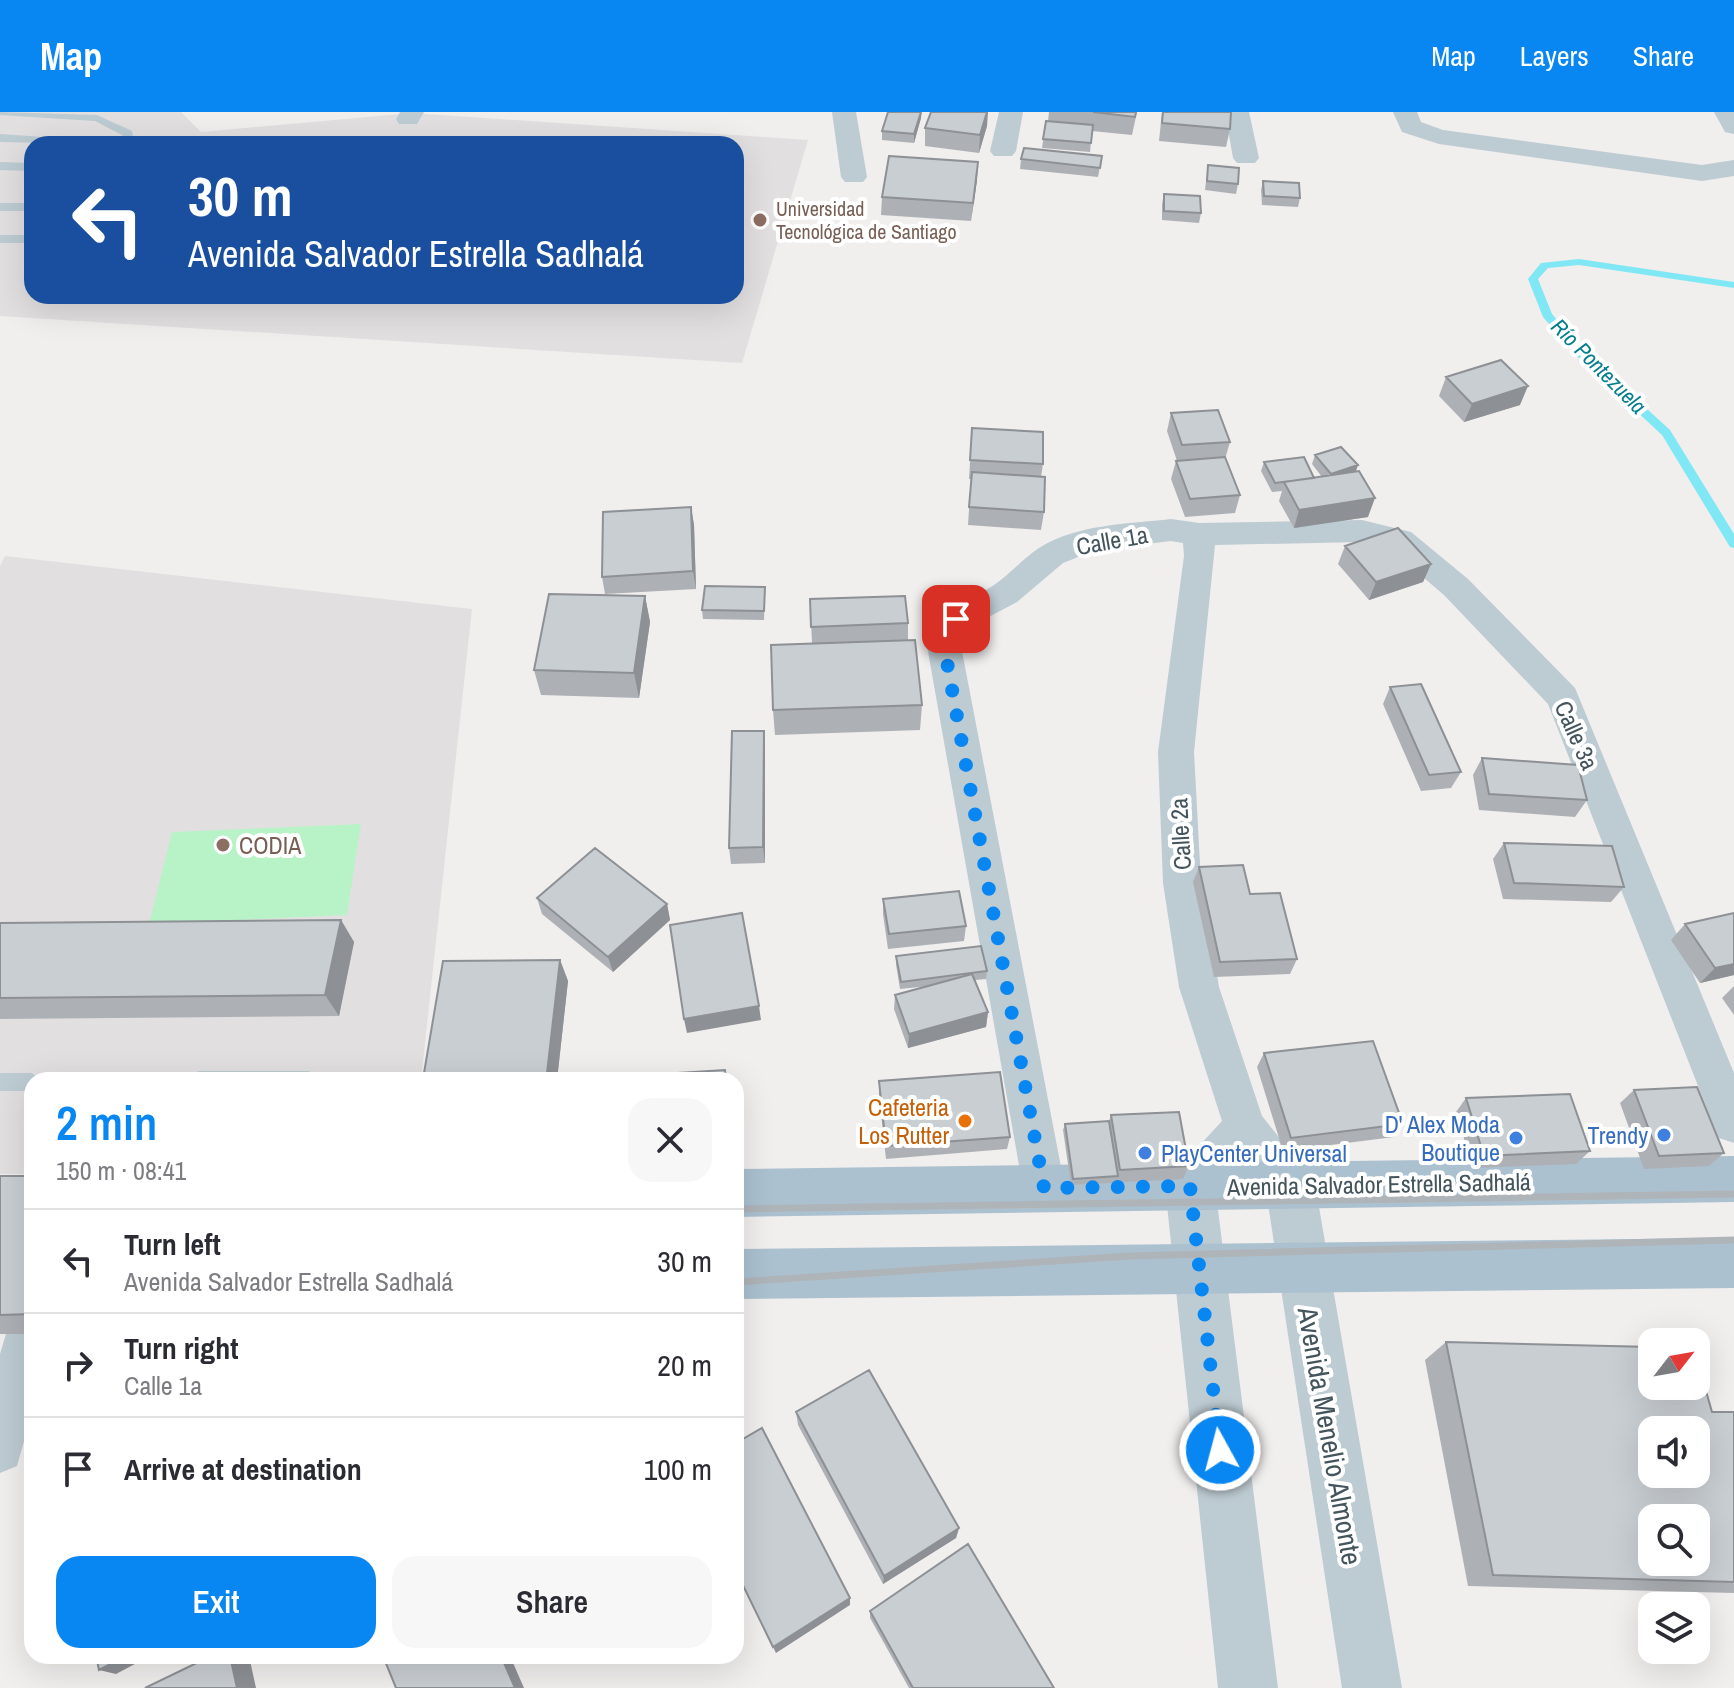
<!DOCTYPE html>
<html lang="en">
<head>
<meta charset="utf-8">
<style>
	:root { --surface:#fff; --page:#f7f7f7; --text:#2b2b33; --muted:#7c7c81; --line:#e1e1e2; --accent:#0886f1 }
	body { margin:0; font-family:"Archivo Narrow",sans-serif; background:var(--page); color:var(--text); height:100vh; display:flex; flex-direction:column; font-size:30px; white-space:nowrap }
	* { box-sizing:border-box; margin:0 }
	p { font-size:26px; color:var(--muted) }
	.icon { flex:none; width:44px; height:44px; fill:none; stroke:currentColor; stroke-width:2; stroke-linecap:round; stroke-linejoin:round }
	.map { position:relative; flex:1; overflow:hidden }
	.details { position:absolute; left:24px; top:960px; width:720px; height:592px; display:flex; flex-direction:column; background:var(--surface); border-radius:24px; box-shadow:0 8px 32px #0002 }
	.details>* { flex:none }
	.top-card { position:absolute; left:24px; top:24px; width:720px; height:168px; border-radius:24px; box-shadow:0 8px 32px #0002; background:#1a4fa0; color:#fff; overflow:hidden }
	.needle { width:52px; rotate:59deg }
	.buttons { position:absolute; left:1638px; top:1216px; display:grid; gap:16px }
	.buttons a { display:grid; place-items:center; width:72px; height:72px; border-radius:16px; background:var(--surface); box-shadow:0 8px 32px #0002; font-size:40px }
	.pin { position:absolute; display:grid; place-items:center; width:68px; height:68px; color:#fff; margin:-34px; border-radius:16px; box-shadow:0 4px 12px #0006 }
	.me { position:absolute; width:88px; margin:-44px; rotate:353deg; stroke-linejoin:round; filter:drop-shadow(0 0 6px #0008) }
	.turn { display:flex; align-items:center; gap:28px; height:168px; padding:0 32px; font-size:36px }
	.turn .icon { width:104px; height:104px; stroke-width:2.5 }
	.turn b { display:block; font-size:56px; line-height:68px }
	.round { display:grid; place-items:center; flex:none; width:84px; height:84px; border-radius:24px; background:var(--page) }
	.overview { display:flex; align-items:center; justify-content:space-between; height:136px; padding:0 32px }
	h1 { font-size:48px; font-weight:600; line-height:60px; color:var(--accent) }
	.action { display:flex; gap:16px; margin-top:auto; padding:16px 32px }
	.action a { flex:1; height:92px; border-radius:24px; background:var(--accent); color:#fff; font-size:32px; font-weight:600; line-height:92px; text-align:center }
	.action a+a { background:var(--page); color:var(--text) }
	ul { padding:0; list-style:none }
	li { display:flex; align-items:center; gap:24px; height:104px; padding:0 32px; border-top:2px solid var(--line) }
	li div { flex:1 }
	li b { display:block; font-size:30px }
	li em { font-style:normal }
	header { display:flex; align-items:center; gap:48px; box-sizing:border-box; height:112px; padding:0 40px; background:var(--accent); color:#fff }
	header strong { font-size:38px }
	nav { display:flex; gap:44px; margin-inline-start:auto; font-size:28px }
	.map>svg:first-child { display:block }
	.education { fill:#e2dfe0; fill-rule:evenodd }
	.green { fill:#b8f3c8 }
	.lines { fill:none; stroke-linecap:round; stroke-linejoin:round }
	.stream { fill:#80e8f4; fill-rule:evenodd }
	.service { fill:#bdcbd2; fill-rule:evenodd }
	.minor { fill:#bdcbd2; fill-rule:evenodd }
	.tertiary { fill:#bdcbd2; fill-rule:evenodd }
	.primary { fill:#abc1d0; fill-rule:evenodd }
	.rail { stroke:#afb4b9; stroke-width:7 }
	.wall { fill:#adb1b5 }
	.shaded-wall { fill:#8d9094 }
	.building { fill:#c9ced3; stroke:#8d9094; stroke-width:2; fill-rule:evenodd }
	.route { stroke:#0886f1; stroke-width:14; stroke-dasharray:0 25.2 }
	.education-dot { fill:#8d6e63; stroke:#fff; stroke-width:3 }
	.food-dot { fill:#e8710a; stroke:#fff; stroke-width:3 }
	.shop-dot { fill:#3f7fe0; stroke:#fff; stroke-width:3 }
	.labels { text-anchor:middle; dominant-baseline:central; stroke-width:8; stroke-linejoin:round; paint-order:stroke }
	.far-education-label { font-size:20px; fill:#785e54; stroke:#fff; text-anchor:start }
	.far-water-label { font-size:22px; font-style:italic; fill:#047e8c; stroke:#fff }
	.street-label { font-size:24px; fill:#44545d; stroke:#fff }
	.education-label { font-size:24px; fill:#785e54; stroke:#fff; text-anchor:start }
	.food-label { font-size:24px; fill:#c56008; stroke:#fff; text-anchor:end }
	.shop-label { font-size:24px; fill:#366cbe; stroke:#fff; text-anchor:end }
	.near-street-label { font-size:28px; fill:#44545d; stroke:#fff }
</style>
</head>
<body>
<header>
<strong>Map</strong>
<nav><a>Map</a><a>Layers</a><a>Share</a></nav>
</header>
<div class="map">
<svg width="1734" height="1576" viewBox="0 0 1734 1576">
	<rect width="100%" height="100%" fill="#f1eeee"/>
	<path class="education" d="M0 0H181L201 20 411 1 808 28 742 251 0 204ZM32 32H736V184H32Z
		M5 444 472 497 421 968H32V1062H0V454Z"/>
	<path class="green" d="M361 712 347 803 149 812 172 720Z"/>
	<g class="lines">
		<path class="stream" d="M1579 147 1734 170V176L1579 153 1548 156 1538 167 1552 202 1585 240 1670 318 1734 422V436L1730 435 1662 323 1577 244 1543 205 1528 167 1541 151Z"/>
		<path class="service" d="M0 0 97 3 132 19 134 32H122V23L95 9 0 3Z
			M0 22 88 28 94 32 0 30Z
			M0 50 32 51V59L0 58Z
			M0 91H32V99H0Z
			M0 123H32V131H0Z
			M199 959H308L315 962 318 968H189L192 962Z
			M0 961H32L41 968H32V979H0Z"/>
		<path class="minor" d="M400 0H424L417 12H399L396 7Z
			M832 0H856L867 65 863 70H845L841 65Z
			M999 0H1023L1016 39 1012 44H994L990 39Z
			M1225 0H1249L1259 46 1255 51H1237L1233 46Z
			M1393 0H1417L1421 10 1443 18 1702 53 1734 48V64L1702 69 1439 32 1402 20Z
			M1714 0H1734V22L1725 20Z
			M1171 407 1199 411 1362 408 1411 420 1468 467 1575 576 1734 961V1031L1719 1026 1713 1012 1548 592 1444 483 1390 437 1362 430 1215 433 1194 640 1201 771 1219 875 1262 1004 1305 1058 1311 1072 1305 1086 1290 1092 1275 1086 1244 1045 1205 1088 1190 1094 1175 1088 1169 1074 1175 1060 1222 1009 1179 875 1163 771 1158 640 1184 444 1183 431 1171 429 1096 438 1063 451 1017 490 968 516 961 534 1065 1076 1059 1090 1044 1096 1029 1090 1023 1076 927 534C936 493 960 493 991 475 1009 464 1022 447 1039 436 1077 412 1128 412 1171 407Z
			M32 1182V1301L17 1354 0 1361V1242L16 1188Z"/>
		<path class="tertiary" d="M1290 1049 1308 1055 1315 1072 1402 1576H1342L1265 1072 1272 1055Z
			M1190 1050 1208 1057 1215 1074 1278 1576H1218L1165 1074 1172 1057Z"/>
		<path class="primary" d="M1734 1044V1090L736 1105V1057Z
			M1734 1126V1176L736 1187V1137Z"/>
		<path class="rail" d="M736 1097 1734 1082
			M736 1170 1130 1144 1734 1128"/>
	</g>
	<path class="wall" d="M888 0H922L921 6 914 31 882 28V19Z
		M1049 0H1137L1132 23 1092 19 1090 40 1042 36 1046 9 1048 10Z
		M1162 0H1231L1230 17 1226 35 1159 29Z
		M987 14 979 41 925 34V16Z
		M1102 44 1098 65 1020 57 1021 47Z
		M1208 53 1238 72 1236 82 1205 78Z
		M977 68 971 109 881 103 882 85Z
		M1263 69 1300 86 1298 95 1262 93 1261 78Z
		M1164 82 1201 101 1199 111 1162 108V92Z
		M1446 265 1520 293 1464 310 1439 284Z
		M1171 301 1230 330 1225 347 1240 383 1235 401 1185 405 1171 367 1176 349H1177L1167 319Z
		M972 316 1043 352 1041 365 1044 400 1041 418 968 413 971 367H969Z
		M1315 343 1356 360 1368 405 1294 416 1279 389 1282 379 1272 380 1261 359 1264 350 1314 366 1322 365 1312 352Z
		M691 395 694 413 696 477 605 482 602 465Z
		M1345 434 1431 452 1423 470 1369 488 1338 452Z
		M765 475 764 508 703 507 702 498Z
		M645 484 650 510 639 586 541 583 534 558Z
		M810 487 908 511V528L922 593 920 618 775 623 773 598 812 531Z
		M1390 575 1461 660 1451 676 1421 679 1383 592Z
		M764 619 765 635V751L731 752 729 736Z
		M1482 646 1587 688 1575 705 1479 698 1473 663Z
		M1504 731 1624 775 1611 790 1503 787 1493 747Z
		M1199 755 1250 782 1297 847 1290 862 1214 865 1193 770Z
		M537 786 667 792 670 808 613 860 542 802Z
		M883 787 966 814 964 829 888 837 883 802Z
		M1734 801V863L1700 871 1671 828 1685 812Z
		M341 808 354 830 339 904 0 907V811Z
		M896 844 987 859 986 867 975 868 988 900 986 915 908 936 894 897 895 883 929 874 900 877 896 852Z
		M560 848 568 869 557 968H427L424 961Z
		M1734 874V903L1722 886Z
		M1264 941 1403 1012 1394 1025 1283 1039 1257 955Z
		M879 969 1010 1025 1007 1037 886 1047 879 983Z
		M1634 978 1724 1041 1709 1054 1644 1057 1620 991Z
		M1466 986 1590 1039 1576 1052 1473 1056 1456 1000Z
		M1111 1003 1189 1054 1183 1067 1071 1073 1063 1018 1065 1012 1109 1009Z
		M0 1064H32V1222H0Z
		M1446 1230 1712 1300H1734V1481L1468 1474 1425 1248Z
		M796 1300 959 1416 956 1426 883 1472 798 1313Z
		M870 1499 1054 1576H909L870 1506Z"/>
	<path class="shaded-wall" d="M921 0V6L914 31V22Z
		M987 0H988L987 14 979 41 980 23Z
		M978 50 977 68 971 109 973 91Z
		M1528 274 1520 293 1464 310 1472 292Z
		M1358 353 1355 362 1327 371 1331 362Z
		M1375 386 1368 405 1294 416 1299 398Z
		M691 395 694 413 696 477 693 459Z
		M1431 452 1423 470 1369 488 1376 470Z
		M645 484 650 510 639 586 634 561Z
		M764 619 765 635V751L763 735Z
		M667 792 670 808 613 860 608 845Z
		M341 808 354 830 339 904 325 883Z
		M560 848 568 869 557 968H550L547 961Z
		M1734 852V863L1700 871 1715 856Z
		M759 894 761 908 687 921 684 907Z
		M988 900 986 915 908 936 909 922Z
		M959 1416 956 1426 883 1472 884 1464Z
		M850 1486V1493L776 1541 773 1535Z
		M126 1544H150L116 1562 99 1558Z
		M230 1544H249L256 1576H237Z
		M501 1544H510L524 1576H515Z"/>
	<path class="building" d="M888 0H921L914 22 882 19Z
		M931 0H987L980 23 925 16Z
		M1093 0H1136L1135 5Z
		M1163 0H1231L1230 17 1162 11Z
		M1046 9 1093 13 1091 31 1043 27Z
		M1024 36 1102 44 1100 56 1021 47Z
		M889 44 978 50 973 91 882 85Z
		M1208 53 1239 56 1238 72 1207 69Z
		M1263 69 1299 71 1300 86 1264 84Z
		M1164 82 1200 84 1201 101 1164 99Z
		M1501 248 1528 274 1472 292 1446 265Z
		M1218 298 1230 330 1182 333 1171 301Z
		M972 316 1043 320V352L970 348Z
		M1341 335 1358 353 1331 362 1315 343Z
		M1225 345 1240 383 1190 387 1176 349Z
		M1304 345 1314 366 1275 371 1264 350Z
		M1359 359 1375 386 1299 398 1284 370Z
		M972 360 1045 365 1044 400 969 395Z
		M691 395 693 459 602 465 603 400Z
		M1398 416 1431 452 1376 470 1345 434Z
		M705 474 765 475 764 499 702 498Z
		M549 482 645 484 634 561 534 558Z
		M905 484 908 511 811 515 810 487Z
		M915 528 922 593 773 598 771 533Z
		M1421 572 1461 660 1429 663 1390 575Z
		M732 619H764L763 735 729 736Z
		M1482 646 1578 653 1587 688 1489 682Z
		M1504 731 1612 734 1624 775 1514 771Z
		M595 736 667 792 608 845 537 786Z
		M1243 753 1250 782 1280 781 1297 847 1220 850 1199 755Z
		M959 779 966 814 889 822 883 787Z
		M742 801 759 894 684 907 670 813Z
		M1734 801V852L1715 856 1685 812Z
		M341 808 325 883 0 886V811Z
		M981 834 987 859 901 870 896 844Z
		M560 848 547 961H424L443 849Z
		M972 862 988 900 909 922 895 883Z
		M1373 929 1403 1012 1291 1026 1264 941Z
		M725 958 726 968H662V962Z
		M1000 960 1010 1025 886 1034 879 969Z
		M1697 975 1724 1041 1659 1044 1634 978Z
		M1570 982 1590 1039 1484 1044 1466 986Z
		M1179 1000 1189 1054 1120 1058 1111 1003Z
		M1109 1009 1118 1064 1073 1067 1065 1012Z
		M0 1064H32V1202L0 1203Z
		M1446 1230 1652 1235V1274H1696V1244L1712 1300H1734V1470L1493 1463ZM1652 1318H1696V1362H1652ZM1652 1406H1696V1450H1652Z
		M869 1258 959 1416 884 1464 796 1300Z
		M762 1316 850 1486 773 1535 736 1459V1331Z
		M968 1432 1054 1576H913L870 1499Z
		M96 1544H126L99 1558Z
		M211 1544H230L237 1576H145Z
		M393 1544H501L515 1576H396L385 1549Z"/>
	<g class="lines">
		<path class="route" d="M956 507 947 519 944 534 1044 1076 1190 1074 1220 1338"/>
	</g>
	<g class="education-dot">
		<circle cx="760" cy="108" r="8"/>
		<circle cx="223" cy="733" r="8"/>
	</g>
	<circle class="food-dot" cx="965" cy="1009" r="8"/>
	<g class="shop-dot">
		<circle cx="1664" cy="1023" r="8"/>
		<circle cx="1516" cy="1026" r="8"/>
		<circle cx="1145" cy="1041" r="8"/>
	</g>
	<g class="labels">
		<g class="far-education-label">
			<text x="776" y="96">Universidad<tspan x="776" dy="23">Tecnológica de Santiago</tspan></text>
		</g>
		<g class="far-water-label">
			<text transform="translate(1599 254) rotate(45)">Río Pontezuela</text>
		</g>
		<g class="street-label">
			<text transform="translate(1112 428) rotate(-10)">Calle 1a</text>
			<text transform="translate(1577 623) rotate(66)">Calle 3a</text>
			<text transform="translate(1180 722) rotate(-93)">Calle 2a</text>
			<text transform="translate(1379 1072) rotate(-1)">Avenida Salvador Estrella Sadhalá</text>
		</g>
		<g class="education-label">
			<text x="239" y="733">CODIA</text>
		</g>
		<g class="food-label">
			<text x="949" y="995">Cafeteria<tspan x="949" dy="28">Los Rutter</tspan></text>
		</g>
		<g class="shop-label">
			<text x="1500" y="1012">D' Alex Moda<tspan x="1500" dy="28">Boutique</tspan></text>
			<text x="1648" y="1023">Trendy</text>
			<text x="1161" y="1041" text-anchor="start">PlayCenter Universal</text>
		</g>
		<g class="near-street-label">
			<text transform="translate(1330 1324) rotate(80)">Avenida Menelio Almonte</text>
		</g>
	</g>
</svg>
<div class="buttons">
<a><svg class="needle" viewBox="-14 -14 28 28"><path d="M0-13l5 13h-10z" fill="#e53935"/><path d="M0 13l5-13h-10z" fill="#7c7c81"/></svg></a>
<a><svg class="icon" aria-label="sound" viewBox="0 0 24 24"><path d="M4 9h4l5-4v14l-5-4H4zM17 9q2 3 0 6"/></svg></a>
<a><svg class="icon" aria-label="search" viewBox="0 0 24 24"><circle cx="10" cy="10" r="6"/><path d="M15 15l6 6"/></svg></a>
<a><svg class="icon" aria-label="layers" viewBox="0 0 24 24"><path d="M12 4l9 5-9 5-9-5zM3 14l9 5 9-5"/></svg></a>
</div>
<div class="pin" style="left:956px;top:507px;background:#d93025"><svg class="icon" aria-label="arrive" viewBox="0 0 24 24"><path d="M6 21V4h12l-3 4 3 4H6"/></svg></div>
<svg class="me" style="left:1220px;top:1338px" viewBox="-20 -20 40 40"><circle r="17" fill="#0886f1" stroke="#fff" stroke-width="3"/><path d="M0-11L8 9 0 5-8 9z" fill="#fff"/></svg>
<div class="top-card">
<div class="turn"><svg class="icon" aria-label="left" viewBox="0 0 24 24"><path d="M17 20v-9H6M10 6l-5 5 5 5"/></svg><div><b>30 m</b>Avenida Salvador Estrella Sadhalá</div></div>
</div>
<section class="details">
<div class="overview"><div><h1>2 min</h1><p>150 m · 08:41</p></div><a class="round"><svg class="icon" aria-label="close" viewBox="0 0 24 24"><path d="M6 6l12 12M18 6L6 18"/></svg></a></div>
<ul>
<li><svg class="icon" aria-label="left" viewBox="0 0 24 24"><path d="M17 20v-9H6M10 6l-5 5 5 5"/></svg><div><b>Turn left</b><p>Avenida Salvador Estrella Sadhalá</p></div><em>30 m</em></li>
<li><svg class="icon" aria-label="right" viewBox="0 0 24 24"><path d="M7 20v-9h11M14 6l5 5-5 5"/></svg><div><b>Turn right</b><p>Calle 1a</p></div><em>20 m</em></li>
<li><svg class="icon" aria-label="arrive" viewBox="0 0 24 24"><path d="M6 21V4h12l-3 4 3 4H6"/></svg><div><b>Arrive at destination</b></div><em>100 m</em></li>
</ul>
<div class="action"><a>Exit</a><a>Share</a></div>
</section>
</div>
</body>
</html>
